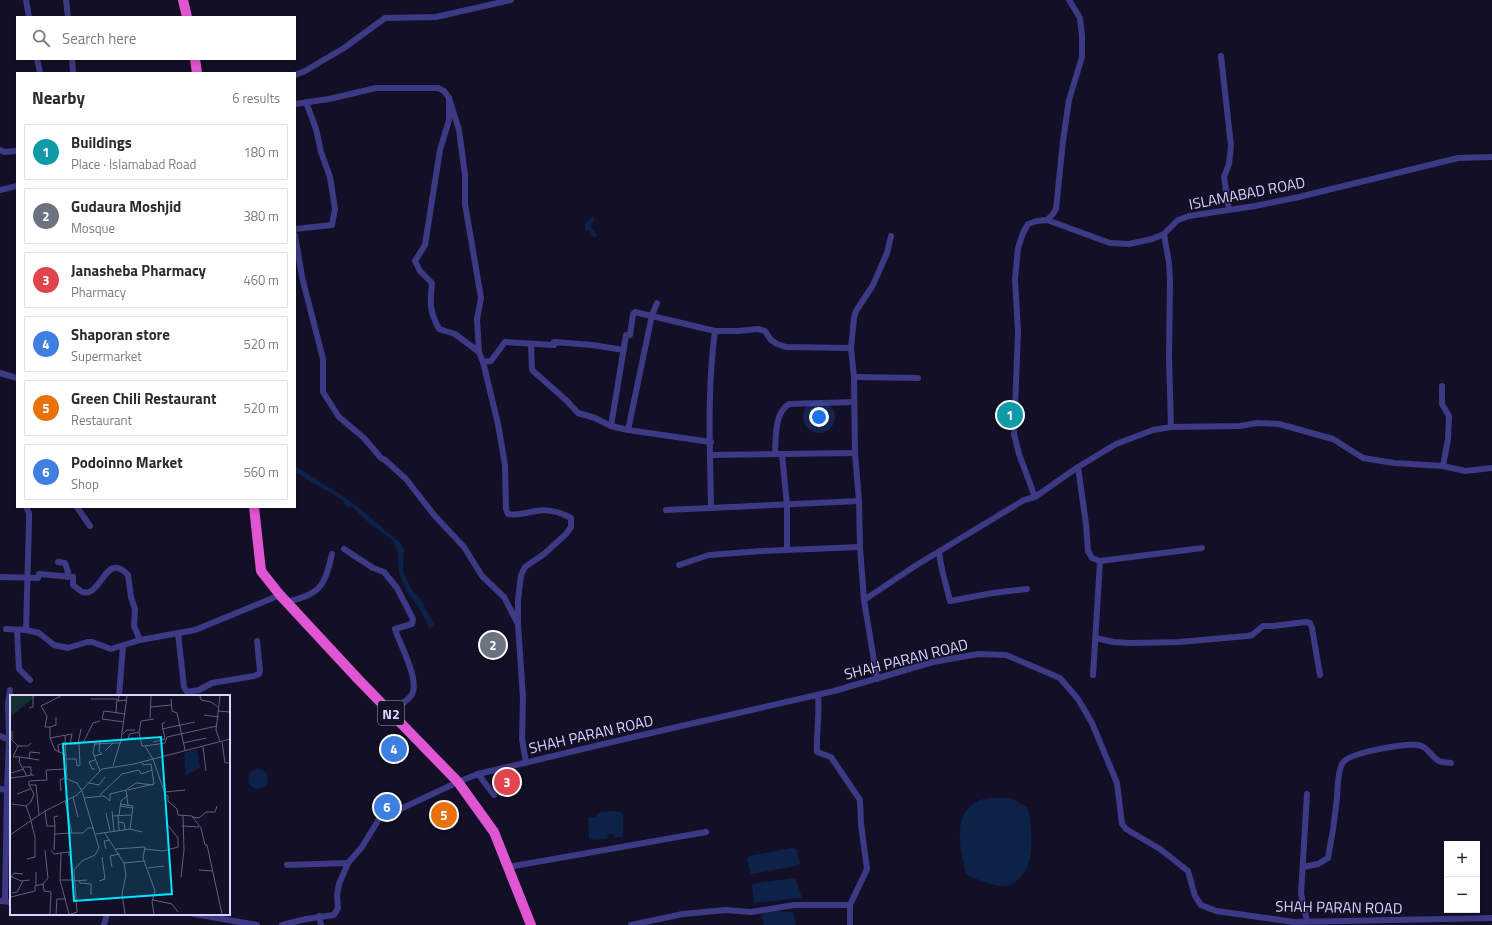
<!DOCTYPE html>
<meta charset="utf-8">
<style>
:root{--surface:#fff;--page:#f2f2f3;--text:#2b2b33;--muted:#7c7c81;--line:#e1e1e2;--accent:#187f8f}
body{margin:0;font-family:"Titillium Web",sans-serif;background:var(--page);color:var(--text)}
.controls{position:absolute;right:12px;bottom:12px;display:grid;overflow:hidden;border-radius:0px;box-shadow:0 2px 6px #0003}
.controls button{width:36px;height:36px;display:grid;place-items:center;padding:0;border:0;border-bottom:1px solid var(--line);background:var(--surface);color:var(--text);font:20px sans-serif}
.you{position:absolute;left:819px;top:417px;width:14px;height:14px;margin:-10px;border:3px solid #fff;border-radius:50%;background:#1a73e8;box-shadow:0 0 0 6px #1a73e833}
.badge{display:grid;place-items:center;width:26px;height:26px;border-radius:50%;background:var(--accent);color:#fff;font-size:13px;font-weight:700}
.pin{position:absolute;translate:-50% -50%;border:2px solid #fff;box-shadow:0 1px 4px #0006}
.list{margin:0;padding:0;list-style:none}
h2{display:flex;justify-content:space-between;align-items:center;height:52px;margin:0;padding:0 16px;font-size:17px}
h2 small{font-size:13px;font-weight:400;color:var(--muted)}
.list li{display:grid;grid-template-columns:26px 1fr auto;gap:12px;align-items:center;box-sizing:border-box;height:56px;margin:0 8px 8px;padding:0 8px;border:1px solid var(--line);border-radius:0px}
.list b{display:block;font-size:15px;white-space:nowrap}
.list p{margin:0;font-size:13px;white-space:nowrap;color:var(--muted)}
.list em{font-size:13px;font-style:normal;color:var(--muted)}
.icon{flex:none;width:22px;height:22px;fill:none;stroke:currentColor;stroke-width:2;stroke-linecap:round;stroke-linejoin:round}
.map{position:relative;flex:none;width:1492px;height:925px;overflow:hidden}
.search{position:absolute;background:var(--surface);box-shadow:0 2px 6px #0003;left:16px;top:16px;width:280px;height:44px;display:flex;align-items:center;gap:10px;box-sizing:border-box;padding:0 14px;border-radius:0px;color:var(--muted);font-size:15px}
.panel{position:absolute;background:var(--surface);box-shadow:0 2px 6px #0003;left:16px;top:72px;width:280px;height:436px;border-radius:0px}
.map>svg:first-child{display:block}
.water{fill:#0c2248}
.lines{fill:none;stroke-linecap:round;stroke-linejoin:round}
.minor{stroke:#3d3a85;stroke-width:6}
.trunk{stroke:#e055d1;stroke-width:10}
.labels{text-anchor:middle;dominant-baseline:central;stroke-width:3;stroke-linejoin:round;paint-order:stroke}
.shield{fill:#130f26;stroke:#9e99be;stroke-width:1}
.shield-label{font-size:14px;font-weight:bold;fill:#d9d4ff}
.street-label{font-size:15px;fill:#d9d4ff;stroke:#130f26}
.inset-road{fill:none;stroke:#625e7d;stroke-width:1}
.view{fill:#00e5ff;fill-opacity:0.15;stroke:#00e5ff;stroke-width:2}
.inset-edge{fill:none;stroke:#d9d4ff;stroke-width:2}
</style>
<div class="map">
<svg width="1492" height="925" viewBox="0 0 1492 925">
<rect width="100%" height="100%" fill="#130f26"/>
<!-- water -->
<g class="water">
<path d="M593,216L595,220L590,226L597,235L595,238L592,236L590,231L585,230V223Z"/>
<path d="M295,466L343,496L363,511L400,543L404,550L403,569L405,576L412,590L421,600L434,624L430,629L420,609L406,591L399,573L398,552L392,540L363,518L352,506L350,507L345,506L343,500L295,472Z"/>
<circle cx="258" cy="779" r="10"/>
<path d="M1011,798L1028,808C1032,830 1037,868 1015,882C1013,883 1009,886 1007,886C997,888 975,879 966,874C960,849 950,810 983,799C991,797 1003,798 1011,798Z"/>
<path d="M614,811L620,812L623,815V837L614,838L612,834H607L608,839L593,840L589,838L588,818L595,817L600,812Z"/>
<path d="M792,848L797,849L800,864L792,867L751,874L747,859L749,856Z"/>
<path d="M795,878L802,898L754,903L752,884Z"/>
<path d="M765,911L793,912L796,925H764L761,916Z"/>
</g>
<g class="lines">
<!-- minor -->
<g class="minor">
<path d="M26,0L29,17"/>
<path d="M66,0L68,17"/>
<path d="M1221,56L1231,146L1229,164L1224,177L1229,210"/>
<path d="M37,59L40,72"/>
<path d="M72,59L73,73"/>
<path d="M295,75L305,71L344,48L385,18L436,17L511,0"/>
<path d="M449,98V120L440,150L425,245L415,261L420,271L432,283C430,304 429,310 439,329L455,334L479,352L483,362L498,424L505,465L506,509L508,514C516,516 523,513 531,512C545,508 558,511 571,518V527L566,534L544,554L525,567L521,575L518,600V624L523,698L522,739L526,763"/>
<path d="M295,104L329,99L376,88H438L444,91L449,98L459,130L465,175V204L481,298L477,319L479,352"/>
<path d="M0,150L4,152L17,151"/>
<path d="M0,190L17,186"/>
<path d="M1047,220L1053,214L1056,209L1063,141L1069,100L1082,57V36L1080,18L1069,0"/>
<path d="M295,229L332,225L335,209L330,177L321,152L316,129L306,102"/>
<path d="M1164,234L1169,263L1170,281L1169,357L1171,427"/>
<path d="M295,235L302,277L323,359V392L339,417L364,438L381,458L385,460L406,479L434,515L464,547L482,576L504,597L517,622"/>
<path d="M531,344L532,370L567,401L578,413L595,418L611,426L628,430L711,442"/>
<path d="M483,362L491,361L505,342L554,345V342L592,345L624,350"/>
<path d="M0,373L17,378"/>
<path d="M854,377L918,378"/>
<path d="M1442,386V404L1449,416L1448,439L1443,466"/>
<path d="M611,426L626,335H630L633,314L635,312L715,331H738L758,329L765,331L771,340L777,344L786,347L851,348"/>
<path d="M628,430L652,315L657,303"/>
<path d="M775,454C776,438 774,413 789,404L854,402"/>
<path d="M782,454L787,505V550"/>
<path d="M710,455L855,453"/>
<path d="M1078,467L1086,524L1088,551L1092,558L1100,561L1202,548"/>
<path d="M1035,497L1019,454L1014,434L1018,332L1015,279L1018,248L1023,233L1028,224L1037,221L1047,220L1110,243L1129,244L1152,239L1164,234L1178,220L1189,216L1255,206L1299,197L1458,158L1492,157"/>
<path d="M77,507L90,526"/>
<path d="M711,508C710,450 707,389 715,331"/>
<path d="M666,510L859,501"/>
<path d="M344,549L373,568L384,572L397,588L413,619L412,624L395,629C399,643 423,685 410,697C405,703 396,707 389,711"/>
<path d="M939,552C941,570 946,584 950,601L993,593L1027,589"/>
<path d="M58,562L65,563L68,572L67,577"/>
<path d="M679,565L709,555L762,551L860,547"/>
<path d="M0,577L38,578L39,574L73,577V585L82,592C84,592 87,593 89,592C103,587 108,553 128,575L131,597L135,609L134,626L140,640"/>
<path d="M864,600L915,566L1024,500L1035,497L1078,467L1116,444L1153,430L1171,427L1240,426L1257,423L1279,424L1333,439L1363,458L1394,463L1443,466L1465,471L1492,468"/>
<path d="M286,602C320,594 324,588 332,554"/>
<path d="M6,629L26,630L39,633L54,645L68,648L87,642H92L111,649L140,640L195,630L280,595"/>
<path d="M17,630L19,669L30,680"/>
<path d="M26,630L29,522V513L26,507"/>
<path d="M178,633L184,687L187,692L199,690L212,683L254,676L259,674L260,671L257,641"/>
<path d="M1096,638L1113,642L1132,643L1179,642L1247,636L1252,635L1263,626H1273L1306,622L1310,623L1312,628L1320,675"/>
<path d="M1093,675L1100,561"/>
<path d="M877,679L864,600L860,547L859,501L855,453L854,377L851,348L854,318L856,311L873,285L887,253L891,236"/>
<path d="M818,695C820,714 816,733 817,752L831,757L860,800L861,824L867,869L850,905"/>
<path d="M119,696L123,646"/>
<path d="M0,736L9,740"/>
<path d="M478,774L494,795"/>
<path d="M0,789L7,790L5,901"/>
<path d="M7,790L9,740L8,704L10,690"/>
<path d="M1307,794L1301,894L1307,921"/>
<path d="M287,865L348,863"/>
<path d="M508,867L706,832"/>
<path d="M1303,867L1318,864L1328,858C1332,838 1335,818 1337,798C1338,787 1337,774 1342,764C1347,752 1404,744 1417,745C1428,746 1430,756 1439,761C1442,763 1447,762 1451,763"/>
<path d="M0,901L11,902"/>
<path d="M194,914L257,925"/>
<path d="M319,916L321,925"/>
<path d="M104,925L107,914"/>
<path d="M282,925L306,919L334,915L338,908L337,896L339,884L348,863L362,847L379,819L458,782L478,774L629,738L834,691L933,662L978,654L1006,655L1060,678L1078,699L1092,723L1117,783L1122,824L1126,829L1160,849L1188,871L1195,896L1201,905L1216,911L1294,922L1492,918"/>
<path d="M631,925L683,914L726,910L751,912L794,905H850V925"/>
</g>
<!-- trunk -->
<g class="trunk">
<path d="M183,0L187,17"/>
<path d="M195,59L197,73"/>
<path d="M254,507L261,571L280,595L358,679L458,782L494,832L531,925"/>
</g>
</g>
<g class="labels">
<!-- shield labels -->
<rect class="shield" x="378" y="701" width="26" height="24" rx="3"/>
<g class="shield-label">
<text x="391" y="713">N2</text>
</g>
<!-- street labels -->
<g class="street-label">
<text transform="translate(1247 193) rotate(-11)">ISLAMABAD ROAD</text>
<text transform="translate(906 659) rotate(-14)">SHAH PARAN ROAD</text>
<text transform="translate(591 734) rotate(-13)">SHAH PARAN ROAD</text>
<text transform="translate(1339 907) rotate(1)">SHAH PARAN ROAD</text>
</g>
</g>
<!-- overview -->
<g transform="translate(10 695)">
<rect width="220" height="220" fill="#130f26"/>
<path d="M0,1H26L0,22Z" fill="#12302f"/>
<path d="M187,54L190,73L176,80L174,58Z" fill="#0c2248"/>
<path class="inset-road" d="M51,1L31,11L37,21L35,32H40V43L62,39L60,49M109,1L108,6L117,5M190,1L191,5L201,7L208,12M210,1L206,35L210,46M81,4H107L106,18M161,4L162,16L167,18L175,55M141,12L161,10M19,13L23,12V1M208,16L220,17M194,20L209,22M140,23L141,1M144,24L131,26L129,37L132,51H135L143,64L155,99L158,101V106L167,114L168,120L182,121L191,133L195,150H197L212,219M114,27L92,24L94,16L116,19M40,32L46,30V22M152,34L185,27M2,36V45L8,51L3,62H10L9,67L17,81L21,80M129,37L120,39L118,43H131M113,39L117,35H125M55,40L57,84L67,88L72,96L89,153L85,160L72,166L64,175L67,217L61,219M40,43L45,55L56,60M155,44L152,29L155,27M85,47L83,58L90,76M143,47L155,44M212,47L215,68H220M73,48L83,28L90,26M173,48L196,43M60,49H68L71,34M69,49L70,70M85,49L103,48M8,51H18L21,48M135,51L155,48L157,42L207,31M193,52L196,76M96,55L103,48H111M49,58L48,50L56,47M84,61L92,59L89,56L90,45M10,62L29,65M19,63L20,57L30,58M57,64H66L67,71L70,70M103,71L111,45L117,1M13,72H21V80H24M85,74H82L79,67L85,65M1,78L14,74M0,83L17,81M79,88L89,90L95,82M116,95L118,110M118,95L144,89L141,69L133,70L132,68M51,96L50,85L57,82M155,97L175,95M7,99L20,94M90,100L112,79L129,75L131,79L142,75M63,102L68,122M74,103L94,101L100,106V99L116,95L126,88L144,90M2,109L16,111L21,125M110,109L123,111L120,134M16,111L21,107L24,99L19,90M110,111L123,113M35,116L37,131H45L44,155M102,116L104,136M96,118L100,136M29,120L26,90H19V86L37,85L36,75L56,74M108,120L109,135M109,120L111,106L118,100M102,121L121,120M182,122L189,123L196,117H205L207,111M109,127L114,128L115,135M45,131L44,122L48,121M172,131L189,132M94,137L114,168L116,180L112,199L115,219M62,138H73L78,133H84M45,139L62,138L55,106M86,139L120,134L132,137M0,140L35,116L67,100L92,74L124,69L220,44M96,154L94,146L100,145M106,154L135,152L133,163L145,196L142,207L144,219M135,154L153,156L168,152V143L157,129M41,155L44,159L51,158M59,161V157L51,158L50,185H63M17,164L25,162V142L21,126M114,168L135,166M102,172L100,161L110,159M138,173L154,171M189,175L202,176M26,177V190M0,181L11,186L20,185M1,182L4,178L13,179M171,182L174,155L173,121M50,185L59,219M69,185L70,188L81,189V200M63,186L77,185M89,186L95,184L92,162M33,188L34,196L41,197L40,219M2,198L7,197L13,186M1,202L25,196V191L33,189L38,183L35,155M143,205L162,209L168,217M46,219L47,204H56"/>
<path class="view" d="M151,42L162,199L64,206L53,49Z"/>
<rect width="220" height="220" class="inset-edge"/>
</g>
</svg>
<div class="controls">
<button>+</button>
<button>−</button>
</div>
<div class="you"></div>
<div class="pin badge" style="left:1010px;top:415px;background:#0f9aa8">1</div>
<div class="pin badge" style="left:493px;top:645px;background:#6b7280">2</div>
<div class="pin badge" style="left:507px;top:782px;background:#e0444e">3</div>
<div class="pin badge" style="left:394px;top:749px;background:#3f7fe0">4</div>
<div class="pin badge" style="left:444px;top:815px;background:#e8710a">5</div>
<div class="pin badge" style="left:387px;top:807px;background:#3f7fe0">6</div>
<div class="search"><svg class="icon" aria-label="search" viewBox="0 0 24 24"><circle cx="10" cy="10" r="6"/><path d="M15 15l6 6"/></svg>Search here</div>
<section class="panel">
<h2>Nearby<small>6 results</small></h2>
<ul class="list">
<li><span class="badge" style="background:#0f9aa8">1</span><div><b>Buildings</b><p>Place · Islamabad Road</p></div><em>180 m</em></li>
<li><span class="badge" style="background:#6b7280">2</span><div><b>Gudaura Moshjid</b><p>Mosque</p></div><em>380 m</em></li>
<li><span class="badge" style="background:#e0444e">3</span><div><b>Janasheba Pharmacy</b><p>Pharmacy</p></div><em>460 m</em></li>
<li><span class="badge" style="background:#3f7fe0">4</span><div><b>Shaporan store</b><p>Supermarket</p></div><em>520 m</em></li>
<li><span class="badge" style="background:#e8710a">5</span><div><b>Green Chili Restaurant</b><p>Restaurant</p></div><em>520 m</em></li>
<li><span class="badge" style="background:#3f7fe0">6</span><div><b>Podoinno Market</b><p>Shop</p></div><em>560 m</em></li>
</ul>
</section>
</div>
